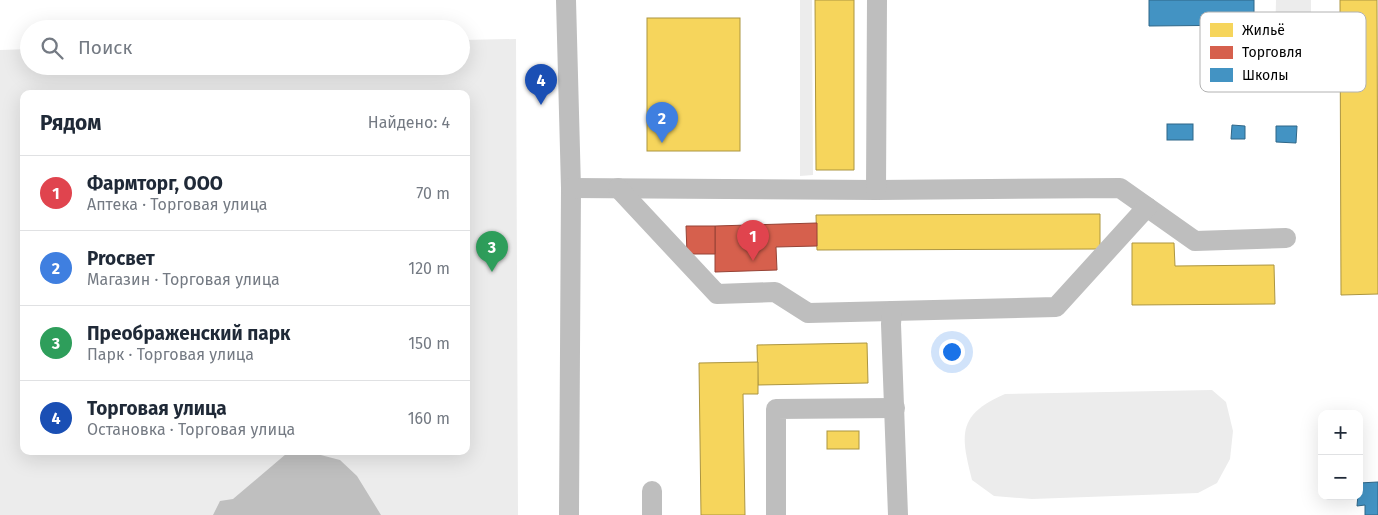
<!DOCTYPE html>
<html lang="ru">
<meta charset="utf-8">
<style>
:root{--surface:#fff;--page:#f2f2f3;--text:#1f2937;--muted:#747a83;--line:#e0e1e3;--accent:#0b8043}
body{margin:0;font-family:"Fira Sans",sans-serif;background:var(--page);color:var(--text)}
.controls{position:absolute;right:15px;bottom:15px;display:grid;overflow:hidden;border-radius:10px;box-shadow:0 5px 20px #0002}
.controls button{width:45px;height:45px;display:grid;place-items:center;padding:0;border:0;border-bottom:1px solid var(--line);background:var(--surface);color:var(--text);font:25px sans-serif}
.you{position:absolute;left:951px;top:351px;width:18px;height:18px;margin:-12px;border:4px solid #fff;border-radius:50%;background:#1a73e8;box-shadow:0 0 0 8px #1a73e833}
.badge{display:grid;place-items:center;width:32px;height:32px;border-radius:50%;background:var(--accent);color:#fff;font-size:16px;font-weight:700}
.pin{position:absolute;translate:-50% -41px;filter:drop-shadow(0 1px 2px #0008)}
.pin::after{content:'';position:absolute;top:26px;width:18px;height:15px;background:inherit;clip-path:polygon(0 0,100% 0,50% 100%)}
.list{margin:0;padding:0;list-style:none}
h2{display:flex;justify-content:space-between;align-items:center;height:65px;margin:0;padding:0 20px;font-size:21px}
h2 small{font-size:16px;font-weight:400;color:var(--muted)}
.list li{display:grid;grid-template-columns:32px 1fr auto;gap:15px;align-items:center;box-sizing:border-box;height:75px;padding:0 20px;border-top:1px solid var(--line)}
.list b{display:block;font-size:19px;white-space:nowrap}
.list p{margin:0;font-size:16px;white-space:nowrap;color:var(--muted)}
.list em{font-size:16px;font-style:normal;color:var(--muted)}
.icon{flex:none;width:28px;height:28px;fill:none;stroke:currentColor;stroke-width:2;stroke-linecap:round;stroke-linejoin:round}
.map{position:relative;flex:none;width:1378px;height:515px;overflow:hidden}
.search{position:absolute;background:var(--surface);box-shadow:0 5px 20px #0002;left:20px;top:20px;width:450px;height:55px;display:flex;align-items:center;gap:12px;box-sizing:border-box;padding:0 18px;border-radius:28px;color:var(--muted);font-size:19px}
.panel{position:absolute;background:var(--surface);box-shadow:0 5px 20px #0002;left:20px;top:90px;width:450px;height:365px;border-radius:10px}
.map>svg:first-child{display:block}
.green{fill:#ececec;fill-rule:evenodd}
.water{fill:#bfbfbf}
.homes{fill:#f6d55c;stroke:#ac9540}
.shops{fill:#d6604d;stroke:#964336}
.schools{fill:#4393c3;stroke:#2f6788}
.lines{fill:none;stroke-linecap:round;stroke-linejoin:round}
.minor{stroke:#bebebe;stroke-width:20}
.key{fill:#fff;stroke:#b2b2b2;stroke-width:1}
.key-label{font-size:14px;fill:#000}
</style>
<div class="map">
<svg width="1378" height="515" viewBox="0 0 1378 515">
<rect width="100%" height="100%" fill="#fff"/>
<!-- green -->
<g class="green">
<path d="M800,0H812L813,175L800,176Z"/>
<path d="M1276,0H1311V45L1275,44Z"/>
<path d="M516,39L518,515H0V50L29,49V66H461V40ZM24,94H466V451H24Z"/>
<path d="M1212,390L1226,402L1233,431L1230,459L1217,483L1198,493L1032,499L994,496L972,480C961,436 956,415 1005,394Z"/>
</g>
<!-- water -->
<path class="water" d="M313,453L340,460L357,476L381,515H213L220,501L233,499L286,454Z"/>
<!-- homes -->
<g class="homes">
<path d="M815,0H854V170H816Z"/>
<path d="M1340,0H1377L1378,294L1341,295Z"/>
<rect x="647" y="18" width="93" height="133"/>
<path d="M1100,214V249L817,250L816,215Z"/>
<path d="M1132,243H1174L1175,266L1274,265L1275,304L1132,305Z"/>
<path d="M867,343L868,383L758,385L757,345Z"/>
<path d="M758,362V394H743L745,515H701L699,363Z"/>
<rect x="827" y="431" width="32" height="18"/>
</g>
<!-- shops -->
<g class="shops">
<path d="M817,223V246L776,247L777,270L715,272V226Z"/>
<path d="M686,226H715V254H687Z"/>
</g>
<!-- schools -->
<g class="schools">
<path d="M1149,0H1254V25L1149,26Z"/>
<rect x="1167" y="124" width="26" height="16"/>
<path d="M1232,125L1245,126V139H1231Z"/>
<path d="M1276,126H1297L1296,143L1276,142Z"/>
<path d="M1378,482V515H1365V505L1357,506L1359,483Z"/>
</g>
<g class="lines">
<!-- minor -->
<g class="minor">
<path d="M566,0L571,188L569,515"/>
<path d="M571,188L876,190L1120,188L1195,241L1286,238"/>
<path d="M618,188L717,294L775,292L808,313L1056,307L1147,207"/>
<path d="M876,190L877,0"/>
<path d="M892,311L891,324L898,515"/>
<path d="M652,491V515"/>
<path d="M776,515V409L895,408"/>
</g>
</g>
<!-- legend -->
<rect x="1200" y="12" width="166" height="80" rx="8" class="key"/>
<rect x="1210" y="23" width="23" height="14" fill="#f6d55c"/>
<rect x="1210" y="46" width="23" height="13" fill="#d6604d"/>
<rect x="1210" y="68" width="23" height="14" fill="#4393c3"/>
<g class="key-label">
<text x="1242" y="35">Жильё</text>
<text x="1242" y="57">Торговля</text>
<text x="1242" y="80">Школы</text>
</g>
</svg>
<div class="controls">
<button>+</button>
<button>−</button>
</div>
<div class="you"></div>
<div class="pin badge" style="left:753px;top:261px;background:#e0444e">1</div>
<div class="pin badge" style="left:662px;top:143px;background:#3f7fe0">2</div>
<div class="pin badge" style="left:492px;top:272px;background:#2e9e5b">3</div>
<div class="pin badge" style="left:541px;top:105px;background:#1a4fb4">4</div>
<div class="search"><svg class="icon" aria-label="search" viewBox="0 0 24 24"><circle cx="10" cy="10" r="6"/><path d="M15 15l6 6"/></svg>Поиск</div>
<section class="panel">
<h2>Рядом<small>Найдено: 4</small></h2>
<ul class="list">
<li><span class="badge" style="background:#e0444e">1</span><div><b>Фармторг, ООО</b><p>Аптека · Торговая улица</p></div><em>70 m</em></li>
<li><span class="badge" style="background:#3f7fe0">2</span><div><b>Proсвет</b><p>Магазин · Торговая улица</p></div><em>120 m</em></li>
<li><span class="badge" style="background:#2e9e5b">3</span><div><b>Преображенский парк</b><p>Парк · Торговая улица</p></div><em>150 m</em></li>
<li><span class="badge" style="background:#1a4fb4">4</span><div><b>Торговая улица</b><p>Остановка · Торговая улица</p></div><em>160 m</em></li>
</ul>
</section>
</div>
